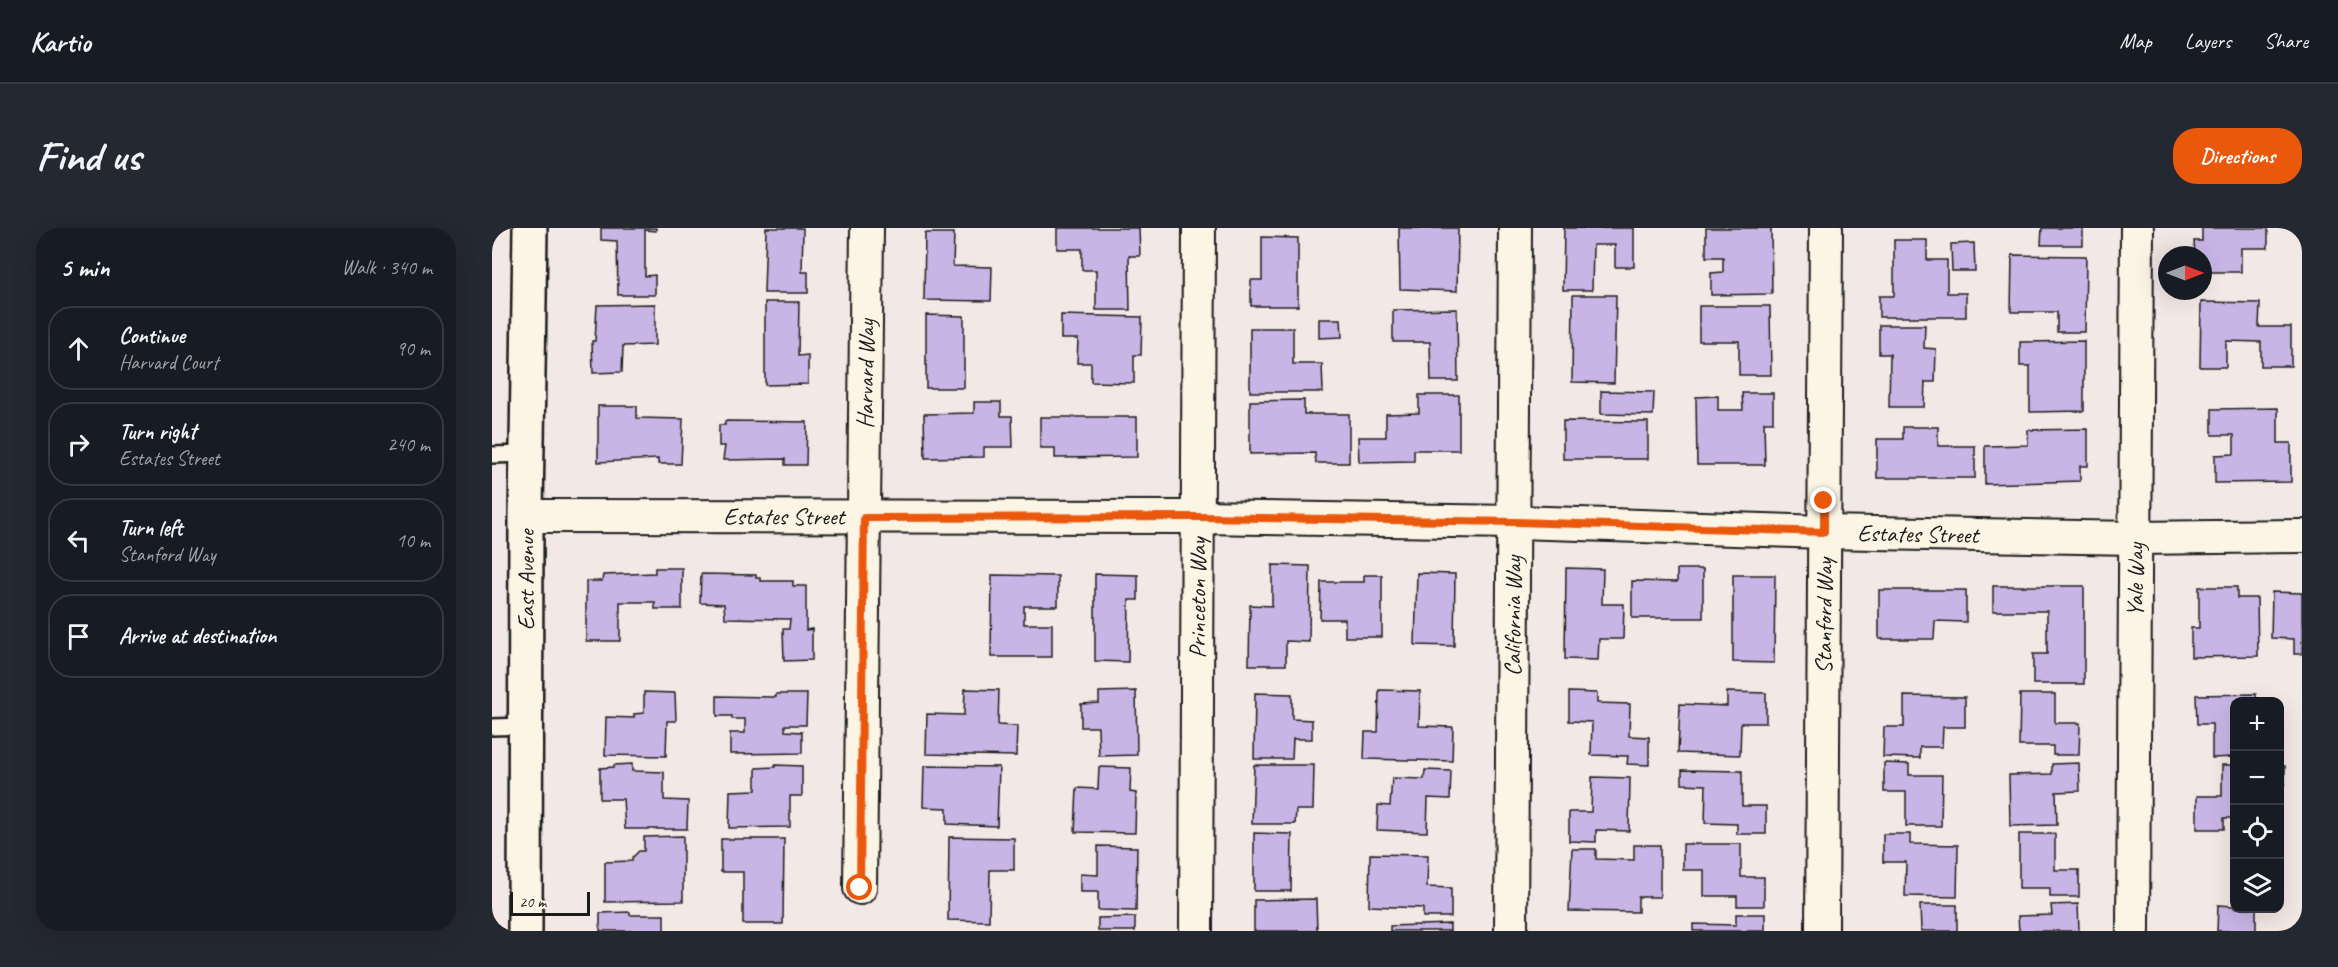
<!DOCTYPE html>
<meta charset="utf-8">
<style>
:root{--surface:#171b24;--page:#242831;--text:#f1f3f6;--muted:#9ea1a6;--line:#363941;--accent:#ea580c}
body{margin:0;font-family:Caveat,sans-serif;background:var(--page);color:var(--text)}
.controls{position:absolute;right:18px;bottom:18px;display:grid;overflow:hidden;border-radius:12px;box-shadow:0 6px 24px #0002}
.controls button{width:54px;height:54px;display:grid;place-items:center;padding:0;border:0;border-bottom:2px solid var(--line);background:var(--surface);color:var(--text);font:30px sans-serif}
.compass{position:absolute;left:1666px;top:18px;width:54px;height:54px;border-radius:50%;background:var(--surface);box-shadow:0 6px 24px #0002;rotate:90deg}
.scale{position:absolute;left:18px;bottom:15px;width:80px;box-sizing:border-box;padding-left:6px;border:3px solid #1c1c1c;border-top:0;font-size:16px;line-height:21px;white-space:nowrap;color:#1c1c1c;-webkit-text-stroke:4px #fcf5e5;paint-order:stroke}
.stop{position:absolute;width:18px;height:18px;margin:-14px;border:4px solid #ea580c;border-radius:50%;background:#fff}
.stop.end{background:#ea580c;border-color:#fff;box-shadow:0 2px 6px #0008}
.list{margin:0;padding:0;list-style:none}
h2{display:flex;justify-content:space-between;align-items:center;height:78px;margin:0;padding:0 24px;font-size:26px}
h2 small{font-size:20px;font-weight:400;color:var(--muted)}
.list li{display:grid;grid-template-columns:39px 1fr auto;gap:18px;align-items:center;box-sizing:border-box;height:84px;margin:0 12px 12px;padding:0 12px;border:2px solid var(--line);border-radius:24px}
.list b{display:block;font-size:22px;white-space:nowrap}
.list p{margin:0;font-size:20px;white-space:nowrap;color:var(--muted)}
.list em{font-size:20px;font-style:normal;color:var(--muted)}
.icon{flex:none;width:33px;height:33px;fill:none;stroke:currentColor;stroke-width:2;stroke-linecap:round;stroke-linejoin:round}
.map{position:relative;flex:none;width:1810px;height:703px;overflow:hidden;border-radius:24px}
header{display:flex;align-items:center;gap:36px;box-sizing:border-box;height:84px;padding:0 30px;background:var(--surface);border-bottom:2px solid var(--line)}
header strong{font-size:28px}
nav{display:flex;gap:33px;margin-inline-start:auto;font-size:21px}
.intro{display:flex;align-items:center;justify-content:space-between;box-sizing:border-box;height:144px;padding:0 36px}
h1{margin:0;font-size:42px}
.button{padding:15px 27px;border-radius:24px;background:var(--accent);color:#fff;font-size:21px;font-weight:700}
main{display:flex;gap:36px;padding:0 36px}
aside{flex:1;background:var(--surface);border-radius:24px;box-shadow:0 6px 24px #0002}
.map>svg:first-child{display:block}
.building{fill:#c8b5e6;stroke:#1c1c1c;stroke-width:1.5}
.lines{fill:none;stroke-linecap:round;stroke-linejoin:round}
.service-casing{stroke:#1c1c1c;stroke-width:20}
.minor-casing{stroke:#1c1c1c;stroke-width:36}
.secondary-casing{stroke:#1c1c1c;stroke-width:38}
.service{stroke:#fcf5e5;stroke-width:15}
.minor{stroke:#fcf5e5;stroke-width:32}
.secondary{stroke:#fcf5e5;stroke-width:33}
.route{stroke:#ea580c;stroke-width:8}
.labels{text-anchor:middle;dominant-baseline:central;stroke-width:5;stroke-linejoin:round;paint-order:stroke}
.street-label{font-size:24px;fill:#1c1c1c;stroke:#fcf5e5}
</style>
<header>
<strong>Kartio</strong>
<nav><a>Map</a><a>Layers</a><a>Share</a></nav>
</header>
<div class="intro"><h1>Find us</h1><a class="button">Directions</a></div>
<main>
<aside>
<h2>5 min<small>Walk · 340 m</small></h2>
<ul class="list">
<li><svg class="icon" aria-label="ahead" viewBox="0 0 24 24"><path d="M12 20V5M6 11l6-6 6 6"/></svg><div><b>Continue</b><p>Harvard Court</p></div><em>90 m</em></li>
<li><svg class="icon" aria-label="right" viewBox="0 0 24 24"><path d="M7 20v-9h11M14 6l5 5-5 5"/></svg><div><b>Turn right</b><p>Estates Street</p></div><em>240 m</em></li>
<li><svg class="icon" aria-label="left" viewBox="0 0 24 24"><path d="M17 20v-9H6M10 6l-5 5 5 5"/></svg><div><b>Turn left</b><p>Stanford Way</p></div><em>10 m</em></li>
<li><svg class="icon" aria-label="arrive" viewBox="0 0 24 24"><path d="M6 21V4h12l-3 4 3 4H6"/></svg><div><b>Arrive at destination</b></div></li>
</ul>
</aside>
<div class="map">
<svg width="1810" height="703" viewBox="0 0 1810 703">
<rect width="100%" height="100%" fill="#f2e8e5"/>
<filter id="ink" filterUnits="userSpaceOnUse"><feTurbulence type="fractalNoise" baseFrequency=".0167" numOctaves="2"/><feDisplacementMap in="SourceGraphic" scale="12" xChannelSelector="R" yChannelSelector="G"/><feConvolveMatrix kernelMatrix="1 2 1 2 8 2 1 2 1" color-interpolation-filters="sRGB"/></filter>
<g filter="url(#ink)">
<!-- building -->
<g class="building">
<path d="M109,0H164V3L153,2V48L163,47V67H126L125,13L109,12Z"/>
<path d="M274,0H311L310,44H316V65H272Z"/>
<path d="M565,0H647L648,28H637L638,82H604V42H590V21H565Z"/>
<path d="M907,0H966L965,63L908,61Z"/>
<path d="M1072,0H1142V39H1123V17H1101L1100,62H1071Z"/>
<path d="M1214,0H1279L1280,66L1219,67V45L1231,44V29H1214Z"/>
<path d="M1550,0H1591V17H1549Z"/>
<path d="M1710,0H1776V20H1749V44H1711V27H1703L1702,13H1710Z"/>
<path d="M433,5H462L461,38L500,39L499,73L432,72Z"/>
<path d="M770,9L806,10V78H759V52H770Z"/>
<path d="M1402,12H1435V32H1455V65H1474V89H1387V68H1402Z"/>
<path d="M1482,15L1483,43H1460L1459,16Z"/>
<path d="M1520,27L1594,28L1593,104H1565V84H1519Z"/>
<path d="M1081,67H1124L1122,155L1080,154Z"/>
<path d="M273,74H307L306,128L316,127V156L273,157Z"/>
<path d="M1709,74L1768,75L1767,99H1799V138H1769V114L1734,113V139H1708Z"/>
<path d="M163,76V117L131,118L130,144L101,145L100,113H103L105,77Z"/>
<path d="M1207,78H1278L1279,147H1247V113H1207Z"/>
<path d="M965,81L966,153H939L938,114H901V82Z"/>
<path d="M434,87L472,88V160H434Z"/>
<path d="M569,87L650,89L649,127H642V155L599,154V135H585L586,111H569Z"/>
<path d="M827,91H849L850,109L827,110Z"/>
<path d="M1387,97H1433L1432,120L1444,121L1443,154H1433L1432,179H1397L1398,126H1387Z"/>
<path d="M758,100H801V136H830L831,164H758Z"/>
<path d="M1592,113V183L1538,184V138H1528V114Z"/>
<path d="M1109,163L1162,164L1161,187L1109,186Z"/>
<path d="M1250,165H1281V194H1272L1273,237H1205L1204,169L1226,168V182H1251Z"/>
<path d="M927,167H967V222H922V233L867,234L866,209H894V186L927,185Z"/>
<path d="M812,172V186H857V235H824L823,225L758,226V173Z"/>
<path d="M482,174H509V188H520L521,219H492V229L433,230L432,186L482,185Z"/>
<path d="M106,178H145V190L191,191L189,236H166V231L106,234Z"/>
<path d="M1786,180V215H1799V254L1723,255V227L1742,226V207H1720V181Z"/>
<path d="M548,189H645V229L563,230V220H548Z"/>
<path d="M233,193L315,194L314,237H293V231L231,232L233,218H227V197H233Z"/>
<path d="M1071,193L1156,194V231H1071Z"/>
<path d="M1411,199H1446V218H1483V250H1385V211H1411Z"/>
<path d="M1596,201V238H1588V253L1493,256V218L1536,217V202Z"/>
<path d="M780,337L818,338L817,414L794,413V437H757L758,377L780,378Z"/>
<path d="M163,340H190V381H163V374H128V413H94V353H110L111,347L163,345Z"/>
<path d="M1074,340L1111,341L1110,376H1132L1131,411H1107L1106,432L1073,431Z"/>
<path d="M1185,341H1211V390H1140V353L1185,354Z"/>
<path d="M925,345L963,346L962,418L923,417Z"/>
<path d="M209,346L264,347V350H268V353H301V358H314V402L320,401V432L292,433L291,401H297L298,391L233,390L232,376L208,375Z"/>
<path d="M603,346L646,347V372H637L636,434L603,433Z"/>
<path d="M500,347L566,348V378H532V396H560V429H499Z"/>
<path d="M872,347H890V409H853V391H828L829,354H872Z"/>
<path d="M1241,347H1283L1282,435L1241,434Z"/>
<path d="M1501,358H1592V456H1541V426H1555V383H1501Z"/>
<path d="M1707,359H1745V370H1765L1766,428L1699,429V400H1707Z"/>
<path d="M1387,362H1474V394L1443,393L1442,411H1387Z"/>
<path d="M1780,364L1810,365V426H1802V411L1779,410Z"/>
<path d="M473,461L507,462L506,497L525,498L524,528L434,526L435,486L472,487Z"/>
<path d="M887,462L928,463L927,498L961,499L960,533L872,531L873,504H886Z"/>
<path d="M644,463L645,527L607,528L606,499H589V476L607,475V464Z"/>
<path d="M152,464L183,465L184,493H175L174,528L113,527L114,489L142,490V486L152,485Z"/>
<path d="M1077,464L1105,465V475L1138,476L1137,508L1157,509V537L1135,536L1136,528L1099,527L1100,494L1077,493Z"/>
<path d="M1235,464L1274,465V495H1249L1248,527L1186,525L1188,476L1235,478Z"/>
<path d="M763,465L800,466V491L820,492V511H801L800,531H762Z"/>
<path d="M284,466H315L314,497H293V503L310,504V525L238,526V505H253V491H240V488H225V468L284,469Z"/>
<path d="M1528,466H1563V495H1588L1587,527H1561V518H1527Z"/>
<path d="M1764,466V473H1742V529L1720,530V496H1705L1704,467Z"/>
<path d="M1412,468L1473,469V499H1451L1450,519H1428V530L1391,529L1392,499H1412Z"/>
<path d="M1392,535L1417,536V547H1450L1449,598H1414V564H1392Z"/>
<path d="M1587,535L1588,563L1564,564L1565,597L1518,598L1517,547L1560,546V536Z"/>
<path d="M140,536V543L172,544V572L196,573L195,601H133L131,571H108V540L122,539V537Z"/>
<path d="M283,537L310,538V568H298V599L237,600L238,563L264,562V540L283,539Z"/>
<path d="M762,537H822L821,582H804L803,596H760Z"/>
<path d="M1730,537H1742V590H1732V601H1705V568H1730Z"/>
<path d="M432,538L507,539L505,598L455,596V580L431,579Z"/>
<rect x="1788" y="538" width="5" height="18"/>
<path d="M607,539L639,540L638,564L644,565L643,605L583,604L585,560L606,561Z"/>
<path d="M933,542L959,543L958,571L936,570L935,604L885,602L886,577L898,578L900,550L932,551Z"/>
<path d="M1190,542L1250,543V578H1274V606H1245V596L1213,595L1214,557L1190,556Z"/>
<path d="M1100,549L1138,550L1137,603L1104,602V614L1077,613V584H1099Z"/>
<path d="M762,605L800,606L799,663H762Z"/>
<path d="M1391,606H1418V616L1466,617L1465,669L1413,668L1414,634H1391Z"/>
<path d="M1527,606H1563V642H1587V669H1558V660H1527Z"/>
<path d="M191,608V673L113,674V634L140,633V630L147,623H152V609Z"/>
<path d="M457,609L522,610V642H498L497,693L456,692Z"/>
<path d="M229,611H292L291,696H251V644H229Z"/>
<path d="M1191,616H1249V649H1272V678H1245V668H1212V642H1191Z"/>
<path d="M1142,617H1168V669H1146V684L1077,683L1080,621H1104V631L1142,632Z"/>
<path d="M606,618L645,619L644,683L606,682V664H588V646L606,647Z"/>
<path d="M878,626L936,627L935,659L959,660V689H931V680L877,678Z"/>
<path d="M824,671L825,703H762V672Z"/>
<path d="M1586,676L1587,703H1527L1526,688L1560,687L1559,677Z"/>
<path d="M1428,677H1465V703H1429Z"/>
<path d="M1726,677L1742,678V680H1764V703H1725Z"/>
<path d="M138,684V687H172V703H108V685Z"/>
<path d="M1244,686H1273V703H1201V696L1244,697Z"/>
<path d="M643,689V703H606V690Z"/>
<path d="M958,696V703H898V698Z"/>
</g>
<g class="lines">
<!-- service casing -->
<g class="service-casing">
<g id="service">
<path d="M0,227L35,226"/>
<path d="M0,499L34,498"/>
</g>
</g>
<!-- minor casing -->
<g class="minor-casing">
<g id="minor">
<path id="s1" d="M34,288L707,289L1022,294L1332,304L1643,310L1810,308"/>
<path id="s2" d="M368,660L375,0"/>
<path id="s3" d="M704,703L707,0"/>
<path id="s4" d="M1019,703L1023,0"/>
<path id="s5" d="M1330,703L1334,0"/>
<path id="s6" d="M1641,703L1645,0"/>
</g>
</g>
<!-- secondary casing -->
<g class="secondary-casing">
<g id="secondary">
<path id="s7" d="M33,703L34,288L38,0"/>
</g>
</g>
<!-- service -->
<use href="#service" class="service"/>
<!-- minor -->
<use href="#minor" class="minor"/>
<!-- secondary -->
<use href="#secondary" class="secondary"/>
</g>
</g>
<g class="lines" filter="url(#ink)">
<!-- route -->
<path class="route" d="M368,660L372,290L707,289L1022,294L1332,304V273"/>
</g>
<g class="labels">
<!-- street labels -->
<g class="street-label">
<text stroke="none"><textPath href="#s2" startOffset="514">Harvard Way</textPath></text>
<text stroke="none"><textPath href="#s1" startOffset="258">Estates Street</textPath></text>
<text stroke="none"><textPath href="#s1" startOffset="1392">Estates Street</textPath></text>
<text stroke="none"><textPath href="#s7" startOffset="351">East Avenue</textPath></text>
<text stroke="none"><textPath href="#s6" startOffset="351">Yale Way</textPath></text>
<text stroke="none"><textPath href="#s3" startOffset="333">Princeton Way</textPath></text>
<text stroke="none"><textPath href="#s5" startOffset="315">Stanford Way</textPath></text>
<text stroke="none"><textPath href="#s4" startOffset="315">California Way</textPath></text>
</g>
</g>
</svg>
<div class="controls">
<button>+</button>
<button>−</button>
<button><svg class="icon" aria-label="locate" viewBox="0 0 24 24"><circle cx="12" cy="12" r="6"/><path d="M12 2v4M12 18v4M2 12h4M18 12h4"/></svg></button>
<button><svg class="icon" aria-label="layers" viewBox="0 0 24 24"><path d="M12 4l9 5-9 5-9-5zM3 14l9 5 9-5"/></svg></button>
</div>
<svg class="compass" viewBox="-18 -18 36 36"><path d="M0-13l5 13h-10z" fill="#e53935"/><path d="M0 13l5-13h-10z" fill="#9ea1a6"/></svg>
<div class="scale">20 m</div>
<div class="stop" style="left:368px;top:660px"></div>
<div class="stop end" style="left:1332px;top:273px"></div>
</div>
</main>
